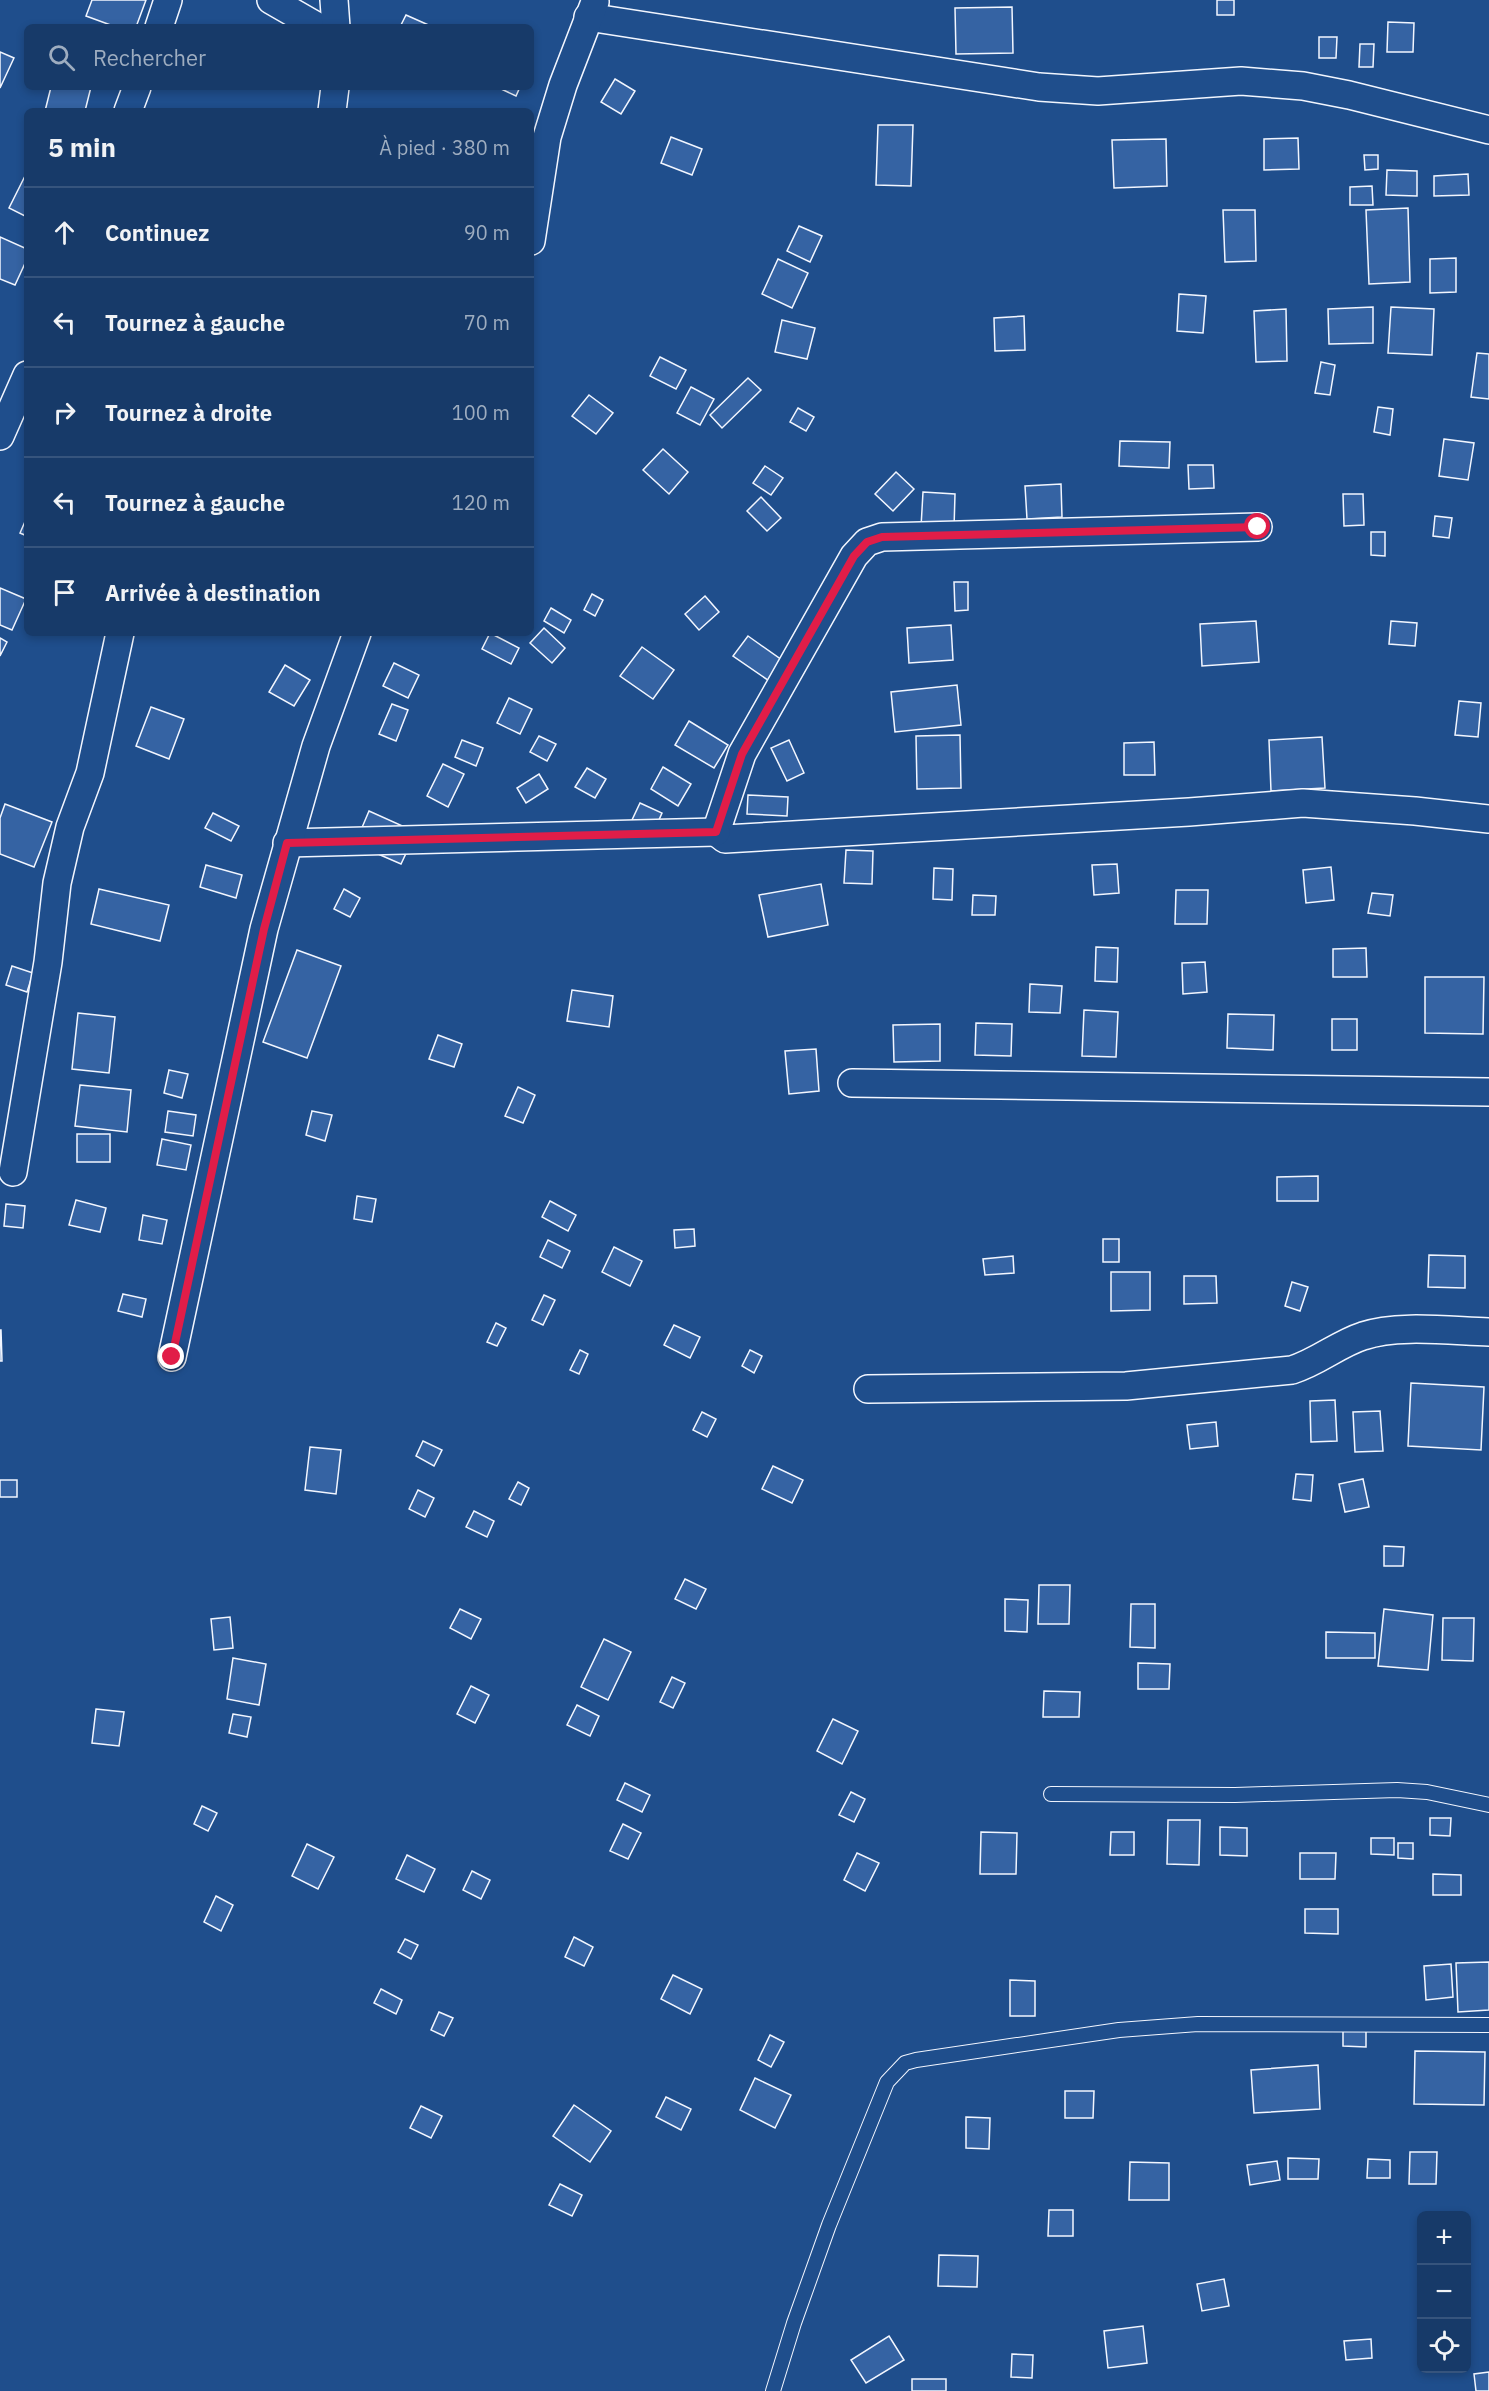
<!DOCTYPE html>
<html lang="fr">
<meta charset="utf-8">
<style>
:root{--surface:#173a69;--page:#244571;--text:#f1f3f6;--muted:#9eadc0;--line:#36547d}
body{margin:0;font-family:"IBM Plex Sans",sans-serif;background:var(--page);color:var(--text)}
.controls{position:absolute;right:18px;bottom:18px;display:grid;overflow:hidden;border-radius:9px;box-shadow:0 3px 9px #0003}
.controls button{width:54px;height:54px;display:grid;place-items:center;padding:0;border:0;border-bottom:2px solid var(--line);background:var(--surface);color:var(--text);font:30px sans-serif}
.stop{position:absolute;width:18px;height:18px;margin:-14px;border:4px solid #e11d48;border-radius:50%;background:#fff}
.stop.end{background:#e11d48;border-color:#fff;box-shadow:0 2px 6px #0008}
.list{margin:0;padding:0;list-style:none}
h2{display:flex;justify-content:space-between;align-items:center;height:78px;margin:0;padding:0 24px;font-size:26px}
h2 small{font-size:20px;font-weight:400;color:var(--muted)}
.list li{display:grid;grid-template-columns:39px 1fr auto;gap:18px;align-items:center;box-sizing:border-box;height:90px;padding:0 24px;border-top:2px solid var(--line)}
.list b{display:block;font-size:22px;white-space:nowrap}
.list em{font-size:20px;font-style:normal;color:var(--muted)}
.icon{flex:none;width:33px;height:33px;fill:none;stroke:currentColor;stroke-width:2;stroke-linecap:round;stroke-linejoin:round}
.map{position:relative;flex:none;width:1489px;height:2391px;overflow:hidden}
.search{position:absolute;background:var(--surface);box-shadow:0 3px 9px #0003;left:24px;top:24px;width:510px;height:66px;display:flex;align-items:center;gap:15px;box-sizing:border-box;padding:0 21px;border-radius:9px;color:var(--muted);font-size:22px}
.panel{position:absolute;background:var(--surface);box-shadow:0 3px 9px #0003;left:24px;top:108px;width:510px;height:528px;border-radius:9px}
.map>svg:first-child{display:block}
.building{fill:#3563a3;stroke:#f2f6ff;stroke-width:1.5}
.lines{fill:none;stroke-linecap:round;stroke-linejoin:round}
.lane-casing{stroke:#f2f6ff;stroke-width:16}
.street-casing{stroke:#f2f6ff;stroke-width:30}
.lane{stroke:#1f4e8c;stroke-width:14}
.street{stroke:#1f4e8c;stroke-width:27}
.route{stroke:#e11d48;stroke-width:8}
</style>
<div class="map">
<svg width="1489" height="2391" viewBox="0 0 1489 2391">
<rect width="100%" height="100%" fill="#1f4e8c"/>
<!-- building -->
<g class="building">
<path d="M92,0H146L136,27H116L86,16Z"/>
<rect x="1217" y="0" width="17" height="15"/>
<path d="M1012,7L1013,53L956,54L955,8Z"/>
<path d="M406,15L433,27H400Z"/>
<path d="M1388,22L1414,23L1413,52H1387Z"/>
<path d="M1319,37H1337L1336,58H1319Z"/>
<path d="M1360,44H1374L1373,67H1359Z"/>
<path d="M0,52L14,58L0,88Z"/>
<path d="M615,79L635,91L621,114L601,102Z"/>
<path d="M51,87H91L85,111H45Z"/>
<path d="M497,87H520L516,96Z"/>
<path d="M878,125H913L911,186L876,185Z"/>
<path d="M671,137L702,149L692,175L661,163Z"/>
<path d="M1298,138L1299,169L1264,170V139Z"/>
<path d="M1166,139L1167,186L1114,188L1112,140Z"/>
<path d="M1364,155H1378V169L1365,170Z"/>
<path d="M1387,170L1417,171V196L1386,195Z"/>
<path d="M27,172V217L9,208Z"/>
<path d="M1468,174L1469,195L1434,196V176Z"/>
<path d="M1372,186L1373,205H1350V187Z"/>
<path d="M1408,208L1410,282L1369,284L1366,210Z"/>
<path d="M1223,210H1255L1256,261L1225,262Z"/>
<path d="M799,226L822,236L810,262L787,251Z"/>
<path d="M0,237L27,249V259L15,285L0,279Z"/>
<path d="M1456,258V292L1430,293V259Z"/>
<path d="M778,259L808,273L792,308L762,294Z"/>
<path d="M1179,294L1206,296L1203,333L1177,331Z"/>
<path d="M1373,307V343L1329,344L1328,309Z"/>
<path d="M1391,307L1434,309L1432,355L1388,353Z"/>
<path d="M1286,309L1287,361L1256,362L1254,311Z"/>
<path d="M1024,316L1025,350L995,351L994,318Z"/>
<path d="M782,320L815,328L807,359L775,352Z"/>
<path d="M1477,353L1489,354V399L1471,397Z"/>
<path d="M660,357L686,370L676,389L650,376Z"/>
<path d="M1321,362L1335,365L1330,395L1315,393Z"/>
<path d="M748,378L761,390L722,428L710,415Z"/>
<path d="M691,387L714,399L700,425L677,413Z"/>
<path d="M589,395L613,413L596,434L572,416Z"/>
<path d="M1378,407L1393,409L1390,435L1374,432Z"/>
<path d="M798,408L814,417L806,431L790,422Z"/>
<path d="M1444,439L1474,443L1468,480L1439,476Z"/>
<path d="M1120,441L1170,442L1169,468L1119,466Z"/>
<path d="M663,449L688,472L669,494L643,470Z"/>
<path d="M1188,465H1213L1214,488L1189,489Z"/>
<path d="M765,466L783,478L771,495L753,483Z"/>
<path d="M896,472L914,489L893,511L875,494Z"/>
<path d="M1061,484L1062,517L1027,519L1025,486Z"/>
<path d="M923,492L955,494L954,529L921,527Z"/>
<path d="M1343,494H1363L1364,525L1344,526Z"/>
<path d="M761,497L781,518L767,531L747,511Z"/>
<path d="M1435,516L1452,518L1449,538L1433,536Z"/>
<path d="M27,517V536L20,533Z"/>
<path d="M1371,532H1385V556L1371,555Z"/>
<path d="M954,582H968V610L955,611Z"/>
<path d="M0,588L26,599L12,630L0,625Z"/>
<path d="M592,594L603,600L595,616L584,610Z"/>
<path d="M705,596L719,612L699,630L685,614Z"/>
<path d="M551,608L571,620L564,633L544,621Z"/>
<path d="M1256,621L1259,662L1202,666L1200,624Z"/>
<path d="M1391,621L1417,623L1415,646L1389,644Z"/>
<path d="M951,625L953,660L909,663L907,628Z"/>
<path d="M544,628L565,648L552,663L530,643Z"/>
<path d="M490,633L519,648L511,664L482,649Z"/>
<path d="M748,636L789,665L775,685L733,656Z"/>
<path d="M0,638L7,642L0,656Z"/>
<path d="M642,647L674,670L653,699L620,676Z"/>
<path d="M394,663L419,675L408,698L383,686Z"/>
<path d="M285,665L310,680L294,706L269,692Z"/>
<path d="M957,685L961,725L895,732L891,692Z"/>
<path d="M509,698L532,709L520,734L497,723Z"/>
<path d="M1459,701L1481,703L1478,737L1455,735Z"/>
<path d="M392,704L408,710L396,741L379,734Z"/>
<path d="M151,707L184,719L169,759L136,746Z"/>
<path d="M689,721L728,745L714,768L675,745Z"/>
<path d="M960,735L961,788L917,789L916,736Z"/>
<path d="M539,736L556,744L547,761L530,752Z"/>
<path d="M1322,737L1325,788L1271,791L1269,740Z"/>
<path d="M462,740L483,748L476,766L455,757Z"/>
<path d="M789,740L804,773L787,781L771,748Z"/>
<path d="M1154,742L1155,775H1124V743Z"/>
<path d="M443,764L464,774L448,807L427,796Z"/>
<path d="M663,767L691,784L678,806L651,789Z"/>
<path d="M587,768L606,779L595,798L575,787Z"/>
<path d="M539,774L548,789L526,803L517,788Z"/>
<path d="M748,795L788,797L787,816L747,814Z"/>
<path d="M640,803L662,813L654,831L632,820Z"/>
<path d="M5,804L52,822L34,867L0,854V818Z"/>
<path d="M369,811L416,832L401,864L355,844Z"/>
<path d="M213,813L239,826L231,841L205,828Z"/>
<path d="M846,850L873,851L872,884L844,883Z"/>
<path d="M1117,864L1119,893L1094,895L1092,865Z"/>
<path d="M206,865L242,875L236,898L200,887Z"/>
<path d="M1331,867L1334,900L1306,903L1303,870Z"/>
<path d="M934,868L953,869L952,900L933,899Z"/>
<path d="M821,884L828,925L768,937L759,895Z"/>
<path d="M99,889L169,905L160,941L91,924Z"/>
<path d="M344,889L360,898L350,917L334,909Z"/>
<path d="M1176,890H1208L1207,924H1175Z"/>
<path d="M1372,893L1393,895L1390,916L1368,913Z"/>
<path d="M973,895L996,896L995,915H972Z"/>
<path d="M1096,947L1118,948L1117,982L1095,981Z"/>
<path d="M1366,948L1367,977H1333V949Z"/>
<path d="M297,950L341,966L307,1058L263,1042Z"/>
<path d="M1205,962L1207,992L1183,994L1182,963Z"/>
<path d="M12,966L33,973L27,992L6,985Z"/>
<path d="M1425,977H1484L1483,1034L1425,1033Z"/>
<path d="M1030,984L1062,986L1060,1013L1029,1012Z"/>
<path d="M572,990L613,996L609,1027L567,1021Z"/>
<path d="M1084,1010L1118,1012L1116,1057L1082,1056Z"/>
<path d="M78,1013L115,1017L109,1073L72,1069Z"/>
<path d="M1228,1014L1274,1015L1273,1050L1227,1048Z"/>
<rect x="1332" y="1019" width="25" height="31"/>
<path d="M976,1023L1012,1024L1011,1056L975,1055Z"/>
<path d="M940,1024V1061L894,1062L893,1025Z"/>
<path d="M438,1035L462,1044L454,1067L429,1059Z"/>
<path d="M816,1049L819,1091L789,1094L785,1051Z"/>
<path d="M169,1070L188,1074L182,1098L164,1093Z"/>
<path d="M80,1085L131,1090L127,1132L75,1126Z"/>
<path d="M518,1087L535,1095L523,1123L505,1116Z"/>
<path d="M168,1111L196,1115L193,1136L165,1132Z"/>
<path d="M312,1111L332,1115L325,1141L306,1135Z"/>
<rect x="77" y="1134" width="33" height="28"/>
<path d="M162,1139L191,1145L186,1170L157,1165Z"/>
<path d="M1318,1176V1201H1277V1177Z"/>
<path d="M357,1196L376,1199L372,1222L354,1219Z"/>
<path d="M76,1200L106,1208L100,1232L69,1225Z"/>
<path d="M550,1201L576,1215L568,1231L542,1217Z"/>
<path d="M6,1204L25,1206L23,1228L4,1226Z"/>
<path d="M143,1215L167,1220L162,1244L139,1240Z"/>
<path d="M694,1229L695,1246L675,1248L674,1230Z"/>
<rect x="1103" y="1239" width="16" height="23"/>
<path d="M548,1240L570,1251L562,1268L540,1257Z"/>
<path d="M614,1247L642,1261L630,1286L602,1272Z"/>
<path d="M1429,1255L1465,1256V1288L1428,1287Z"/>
<path d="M1013,1256L1014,1273L985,1275L983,1259Z"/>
<path d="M1111,1272H1150V1310L1111,1311Z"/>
<path d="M1184,1276H1216L1217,1303L1184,1304Z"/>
<path d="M1292,1282L1308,1287L1300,1311L1285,1306Z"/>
<path d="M123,1294L146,1299L142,1317L118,1311Z"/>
<path d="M544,1295L555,1300L543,1325L532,1320Z"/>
<path d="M496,1323L506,1328L497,1346L487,1342Z"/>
<path d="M674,1325L700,1337L690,1358L664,1345Z"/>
<path d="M1,1330L2,1361H0V1330Z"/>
<path d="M580,1350L588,1354L579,1374L570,1370Z"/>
<path d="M750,1350L762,1356L754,1373L742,1366Z"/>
<path d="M1411,1383L1484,1387L1481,1450L1408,1446Z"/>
<path d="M1335,1400L1337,1441L1311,1442L1310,1401Z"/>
<path d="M1380,1411L1383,1451L1355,1452L1353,1412Z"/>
<path d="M702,1412L716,1419L707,1437L693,1430Z"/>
<path d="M1216,1422L1218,1446L1190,1449L1187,1425Z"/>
<path d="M423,1441L442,1450L434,1466L416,1456Z"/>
<path d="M310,1447L341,1450L336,1494L305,1490Z"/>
<path d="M773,1466L803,1480L792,1503L762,1489Z"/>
<path d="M1296,1474L1313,1475L1311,1501L1293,1499Z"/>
<path d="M1363,1479L1369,1507L1345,1512L1339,1484Z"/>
<rect x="0" y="1480" width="17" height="17"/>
<path d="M518,1482L529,1488L521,1505L509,1499Z"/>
<path d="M418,1490L434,1498L425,1517L409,1509Z"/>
<path d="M474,1511L494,1521L487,1537L466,1527Z"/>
<path d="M1384,1546L1404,1547L1403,1566H1384Z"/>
<path d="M685,1579L706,1589L696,1609L675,1599Z"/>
<path d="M1039,1585H1070L1069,1624H1038Z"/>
<path d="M1005,1599L1028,1600L1027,1632L1005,1631Z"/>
<path d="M1131,1604H1155V1648L1130,1647Z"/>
<path d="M460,1609L481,1619L471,1639L450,1628Z"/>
<path d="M1384,1609L1433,1615L1428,1670L1378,1666Z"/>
<path d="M230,1617L233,1648L214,1650L211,1619Z"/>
<path d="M1443,1618H1474L1473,1661L1442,1660Z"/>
<path d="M1326,1632L1375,1633V1658H1326Z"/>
<path d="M604,1639L631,1652L608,1700L581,1687Z"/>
<path d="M233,1658L266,1664L259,1705L227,1699Z"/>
<path d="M1138,1663L1170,1664L1169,1689H1138Z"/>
<path d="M672,1677L685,1683L673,1708L660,1702Z"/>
<path d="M471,1686L489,1695L475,1723L457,1714Z"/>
<path d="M1044,1691L1080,1692L1079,1717H1043Z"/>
<path d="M577,1705L599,1716L590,1736L567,1725Z"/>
<path d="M96,1709L124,1712L119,1746L92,1743Z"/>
<path d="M233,1714L251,1717L247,1737L229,1733Z"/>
<path d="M833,1719L858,1731L842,1764L817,1751Z"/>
<path d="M625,1783L650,1795L642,1812L617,1800Z"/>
<path d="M851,1792L865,1799L854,1822L839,1815Z"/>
<path d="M202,1806L217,1813L208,1831L194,1824Z"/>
<path d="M1430,1818H1451L1450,1836L1430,1835Z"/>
<path d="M1168,1820H1200L1199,1865L1167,1864Z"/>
<path d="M623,1824L641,1833L628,1859L610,1851Z"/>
<path d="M1220,1827L1247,1828V1856L1220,1855Z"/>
<path d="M981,1832L1017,1833L1016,1874H980Z"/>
<path d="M1111,1832H1134V1855H1110Z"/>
<path d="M1371,1838H1394V1855L1371,1854Z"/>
<path d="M1398,1843H1413V1859L1398,1858Z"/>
<path d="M307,1844L334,1857L318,1889L292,1876Z"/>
<path d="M857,1853L879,1863L865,1891L844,1880Z"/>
<path d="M1300,1853H1336L1335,1879H1300Z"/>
<path d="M407,1855L435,1869L424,1892L396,1879Z"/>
<path d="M472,1871L490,1880L481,1899L463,1890Z"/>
<path d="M1433,1874L1461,1875V1895H1433Z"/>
<path d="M216,1896L233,1905L221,1931L204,1922Z"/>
<path d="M1305,1909H1338V1934L1305,1933Z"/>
<path d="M574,1937L593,1947L584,1966L565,1957Z"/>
<path d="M405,1939L418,1945L411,1959L398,1952Z"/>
<path d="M1489,1962V2010L1458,2012L1456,1963Z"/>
<path d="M1451,1964L1453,1997L1426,2000L1424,1966Z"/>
<path d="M673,1975L702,1989L690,2014L661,1999Z"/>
<path d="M1010,1980L1035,1981V2016H1010Z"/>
<path d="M381,1989L402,2000L396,2014L374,2003Z"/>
<path d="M439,2012L453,2018L444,2036L431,2030Z"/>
<path d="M1343,2031H1366V2047L1343,2046Z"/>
<path d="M770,2035L784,2042L771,2067L758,2060Z"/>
<path d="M1415,2051L1485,2052L1484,2105L1414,2104Z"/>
<path d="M1318,2065L1320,2109L1254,2113L1251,2070Z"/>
<path d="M755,2078L791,2095L775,2128L740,2110Z"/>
<path d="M1065,2091H1094L1093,2118H1065Z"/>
<path d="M666,2097L691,2109L681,2130L656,2117Z"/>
<path d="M574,2105L611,2131L590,2162L553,2136Z"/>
<path d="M421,2106L442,2116L431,2138L410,2128Z"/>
<path d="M966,2117L990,2118L989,2149L966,2148Z"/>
<path d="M1410,2152H1437L1436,2184H1409Z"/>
<path d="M1288,2158L1319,2159L1318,2179H1288Z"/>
<path d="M1368,2159L1390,2160V2178H1367Z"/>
<path d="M1277,2161L1280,2180L1250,2185L1247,2165Z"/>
<path d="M1130,2162L1169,2163V2200H1129Z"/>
<path d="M560,2184L582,2195L572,2216L549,2205Z"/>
<path d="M1049,2210H1073V2236H1048Z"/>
<path d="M939,2255L978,2256L977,2287L938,2286Z"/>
<path d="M1224,2279L1229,2306L1202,2311L1197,2284Z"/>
<path d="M1143,2326L1147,2363L1108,2368L1104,2331Z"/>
<path d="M889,2336L904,2360L866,2383L851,2360Z"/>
<path d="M1371,2339L1372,2358L1346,2360L1344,2341Z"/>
<path d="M1012,2354L1033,2355L1032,2378L1011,2377Z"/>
<path d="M1489,2372V2391H1476L1474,2374Z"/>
<rect x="912" y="2379" width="34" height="12"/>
</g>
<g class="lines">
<!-- lane casing -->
<g class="lane-casing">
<g id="lane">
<path d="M1051,1794L1235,1795L1397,1790L1427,1792L1489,1805"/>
<path d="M773,2391L794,2323L829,2225L887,2082L905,2063L916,2060L1119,2030L1198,2024L1489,2025"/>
</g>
</g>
<!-- street casing -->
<g class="street-casing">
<g id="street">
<path d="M271,0L318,27"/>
<path d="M334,0L336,27"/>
<path d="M588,17L1039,87L1098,91L1241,81L1303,86L1349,95L1489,130"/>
<path d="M159,27L168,0"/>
<path d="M128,111L137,87"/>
<path d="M332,111L335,87"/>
<path d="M531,241L547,137L563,85L595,2"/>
<path d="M0,436L27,375"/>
<path d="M1258,527L882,537L867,542L854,556L742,754L716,832L725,839L1189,812L1303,803L1415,811L1489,819"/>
<path d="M287,843L716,832"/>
<path d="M852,1083L1489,1092"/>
<path d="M13,1172L48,962L57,883L70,827L90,773L120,633"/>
<path d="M172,1357L264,929L316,746L357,633"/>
<path d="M868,1389L1126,1386L1292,1370C1318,1362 1338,1344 1363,1336C1397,1324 1452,1331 1489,1332"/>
</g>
</g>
<!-- lane -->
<use href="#lane" class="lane"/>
<!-- street -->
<use href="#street" class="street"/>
</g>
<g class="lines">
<!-- route -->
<path class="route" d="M172,1357L264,929L287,843L716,832L742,754L854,556L867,542L882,537L1258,527"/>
</g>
</svg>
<div class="controls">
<button>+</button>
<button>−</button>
<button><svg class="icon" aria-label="locate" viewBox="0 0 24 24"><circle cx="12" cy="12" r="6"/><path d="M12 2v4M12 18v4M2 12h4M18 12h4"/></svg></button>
</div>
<div class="stop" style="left:1258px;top:527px"></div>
<div class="stop end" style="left:172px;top:1357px"></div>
<div class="search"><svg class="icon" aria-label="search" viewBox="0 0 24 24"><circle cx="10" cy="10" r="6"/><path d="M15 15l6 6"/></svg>Rechercher</div>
<section class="panel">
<h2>5 min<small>À pied · 380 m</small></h2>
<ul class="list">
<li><svg class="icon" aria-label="ahead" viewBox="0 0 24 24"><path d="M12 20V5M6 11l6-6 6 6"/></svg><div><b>Continuez</b></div><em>90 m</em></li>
<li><svg class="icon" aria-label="left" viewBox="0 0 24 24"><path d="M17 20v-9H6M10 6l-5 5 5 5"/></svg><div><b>Tournez à gauche</b></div><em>70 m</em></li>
<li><svg class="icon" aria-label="right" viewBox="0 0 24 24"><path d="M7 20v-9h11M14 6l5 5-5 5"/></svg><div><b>Tournez à droite</b></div><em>100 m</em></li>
<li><svg class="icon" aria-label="left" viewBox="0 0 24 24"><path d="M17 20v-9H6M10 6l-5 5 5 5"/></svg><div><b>Tournez à gauche</b></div><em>120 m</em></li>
<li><svg class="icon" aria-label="arrive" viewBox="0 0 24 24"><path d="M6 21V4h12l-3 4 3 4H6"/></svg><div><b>Arrivée à destination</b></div></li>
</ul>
</section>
</div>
